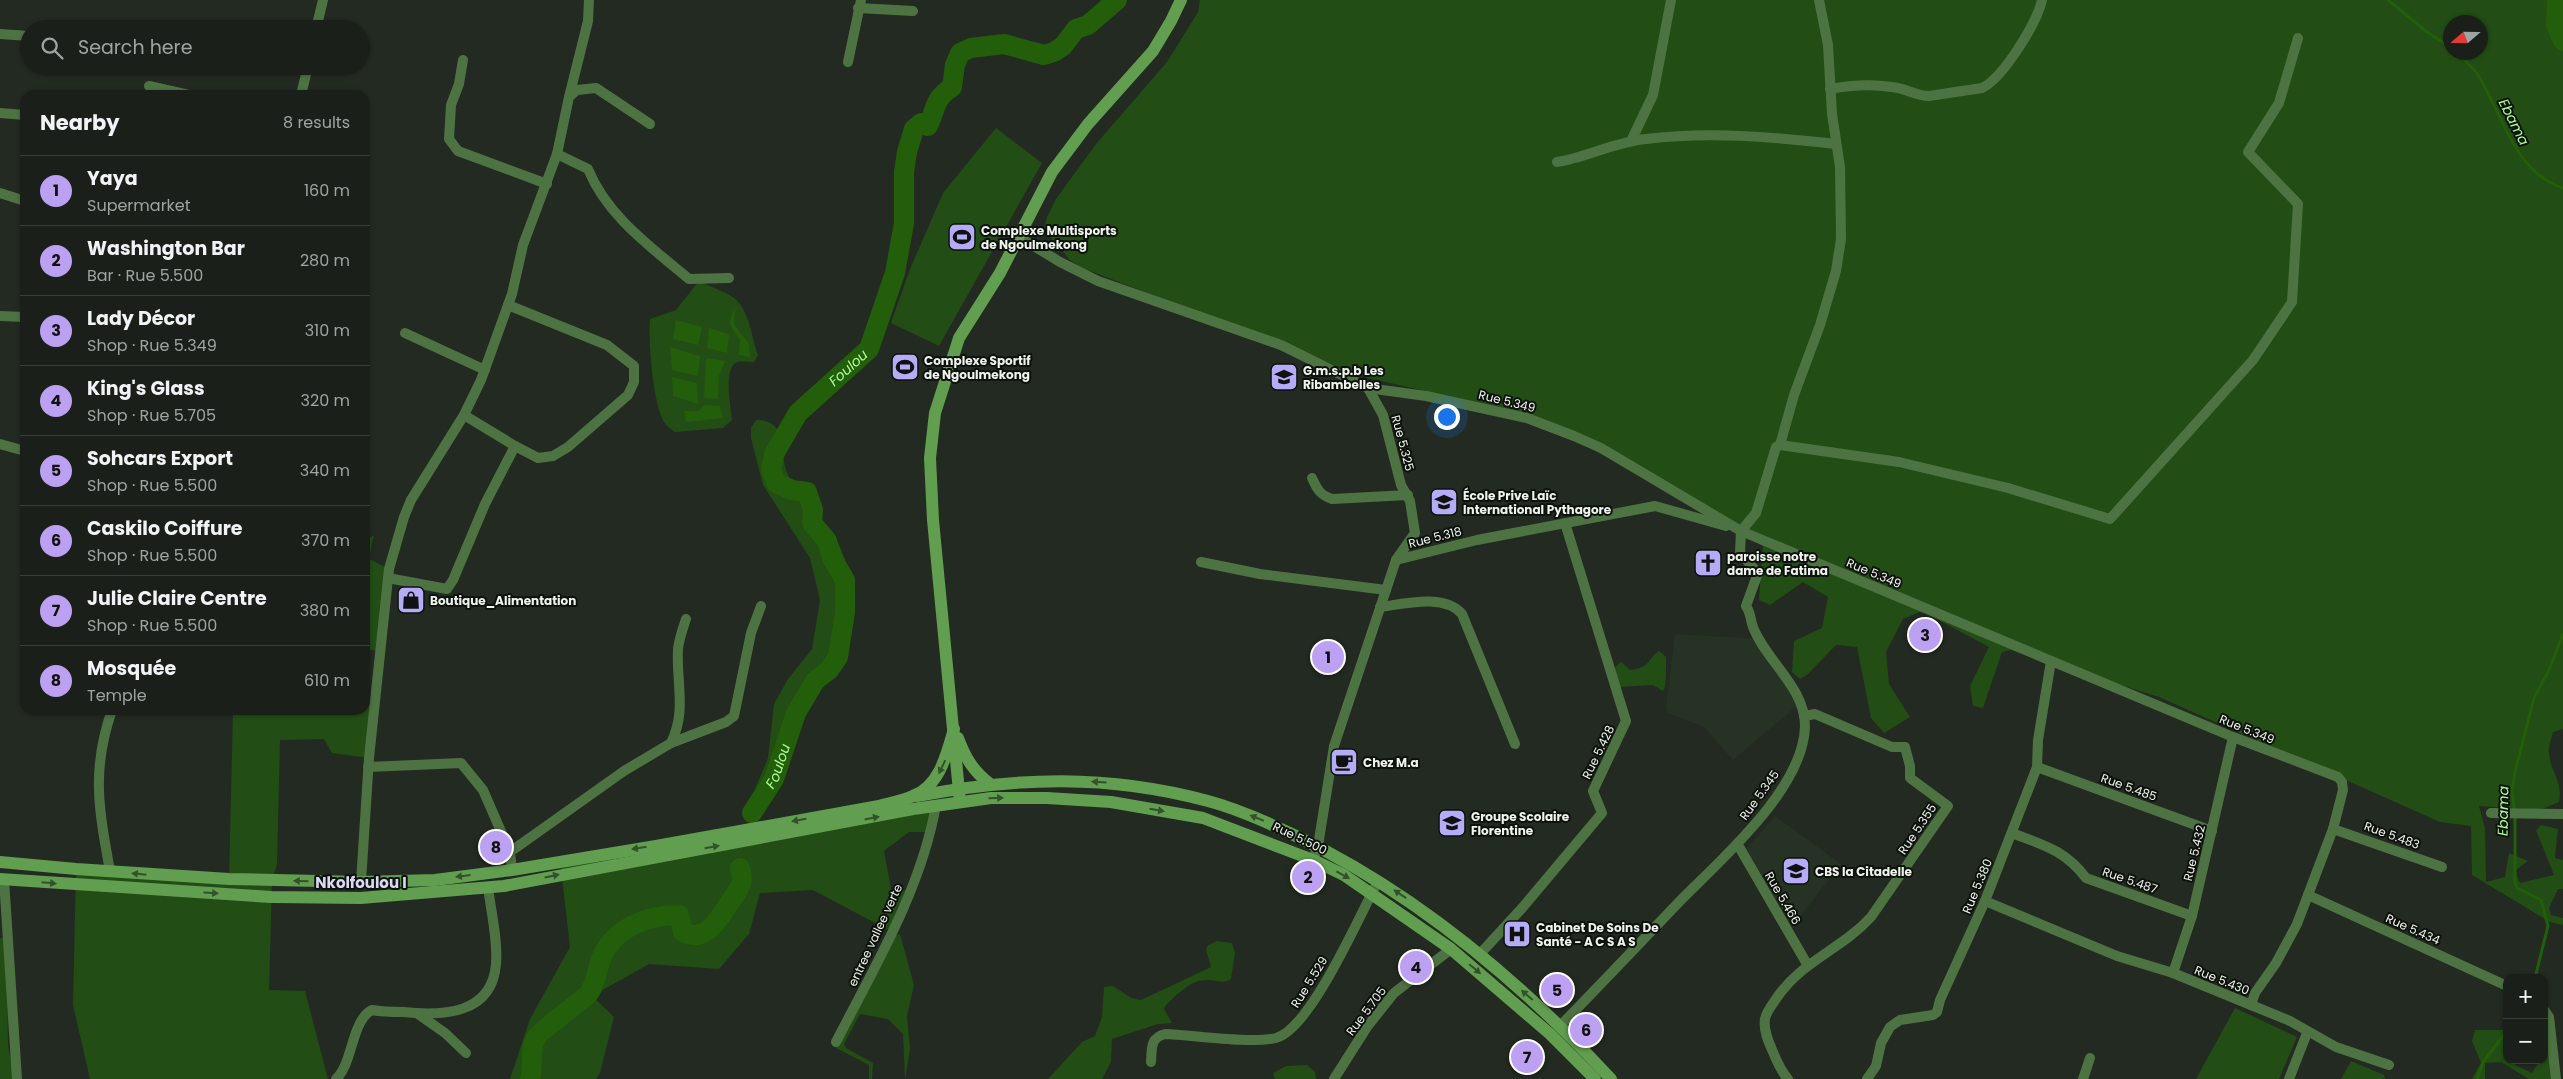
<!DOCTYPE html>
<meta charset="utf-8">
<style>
:root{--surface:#1a2019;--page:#272d26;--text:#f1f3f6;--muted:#9fa3a2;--line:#383e38;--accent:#bca0f2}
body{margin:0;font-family:Poppins,sans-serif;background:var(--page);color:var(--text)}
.controls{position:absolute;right:15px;bottom:15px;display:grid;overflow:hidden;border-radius:10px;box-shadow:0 1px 4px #0004}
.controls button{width:45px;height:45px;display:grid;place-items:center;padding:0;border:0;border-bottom:1px solid var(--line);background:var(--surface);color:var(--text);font:25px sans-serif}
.compass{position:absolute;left:2443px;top:15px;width:45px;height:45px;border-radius:50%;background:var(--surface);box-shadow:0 1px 4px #0004;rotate:250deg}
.you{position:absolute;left:1446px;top:416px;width:18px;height:18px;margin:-12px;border:4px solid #fff;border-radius:50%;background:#1a73e8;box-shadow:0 0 0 8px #1a73e833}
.badge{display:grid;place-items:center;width:32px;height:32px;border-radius:50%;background:var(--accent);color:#111;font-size:16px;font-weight:700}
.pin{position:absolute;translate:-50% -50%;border:2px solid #fff;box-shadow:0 1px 5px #0006}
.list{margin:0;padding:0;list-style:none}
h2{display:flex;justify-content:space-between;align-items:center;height:65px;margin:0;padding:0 20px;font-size:21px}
h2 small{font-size:16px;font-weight:400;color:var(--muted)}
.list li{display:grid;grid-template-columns:32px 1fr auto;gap:15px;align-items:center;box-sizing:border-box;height:70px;padding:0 20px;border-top:1px solid var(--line)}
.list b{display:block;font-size:19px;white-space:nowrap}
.list p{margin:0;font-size:16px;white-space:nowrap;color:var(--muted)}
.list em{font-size:16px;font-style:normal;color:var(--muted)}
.icon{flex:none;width:28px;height:28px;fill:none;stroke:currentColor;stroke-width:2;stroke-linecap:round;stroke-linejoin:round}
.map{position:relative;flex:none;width:2563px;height:1079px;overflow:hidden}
.search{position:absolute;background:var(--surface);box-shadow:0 1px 4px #0004;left:20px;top:20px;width:350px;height:55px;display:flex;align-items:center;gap:12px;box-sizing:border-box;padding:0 18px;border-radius:28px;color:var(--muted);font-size:19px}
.panel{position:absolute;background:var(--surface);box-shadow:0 1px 4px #0004;left:20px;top:90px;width:350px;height:625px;border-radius:15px}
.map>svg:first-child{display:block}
.built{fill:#263223}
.green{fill:#224d14;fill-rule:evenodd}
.water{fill:#235e0a}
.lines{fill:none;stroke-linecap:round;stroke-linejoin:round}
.stream{stroke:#235e0a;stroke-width:3}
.river{stroke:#235e0a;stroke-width:20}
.street{stroke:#4e7343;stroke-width:10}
.secondary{stroke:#619e4f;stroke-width:12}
.oneway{fill:#33512b}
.labels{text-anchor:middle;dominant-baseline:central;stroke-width:4;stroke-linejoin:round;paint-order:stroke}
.poi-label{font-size:12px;font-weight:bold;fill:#eef3ec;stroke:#0e120d;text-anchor:start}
.street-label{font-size:12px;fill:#eef3ec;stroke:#0e120d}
.water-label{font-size:14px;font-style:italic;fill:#acfd95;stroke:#0e120d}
.quarter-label{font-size:15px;font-weight:bold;fill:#dad8f5;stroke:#0e120d}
</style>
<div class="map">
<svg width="2563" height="1079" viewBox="0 0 2563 1079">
<rect width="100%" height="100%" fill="#232a21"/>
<!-- built -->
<g class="built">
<path d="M1675,634L1760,639L1770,657L1804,700L1733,760L1704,727L1668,713L1666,707Z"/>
<path d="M1775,816L1841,864L1792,927L1747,859V848Z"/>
</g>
<!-- green -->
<g class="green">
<path d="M1200,0H2563V729L2553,732C2552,738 2548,746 2549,752C2550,773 2563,779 2559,802L2540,810L2479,806L2485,828L2486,882L2505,877L2509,853L2528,861L2515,871L2520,883L2554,875L2536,830L2541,825L2558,829L2555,858L2563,860V889H2558L2549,908L2551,915L2563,918V925L2550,922L2472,875L2471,826L2440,822L2159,697L2011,650L2002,652L1983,708L1973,706L1970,686L1989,647L1922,611L1903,619L1886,652L1889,684L1910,717L1884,733L1871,718L1857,647L1836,645L1808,674L1800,679L1792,672L1794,641L1822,628L1828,597L1803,582L1770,605L1759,600L1763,547L1759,536L1750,531L1522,413L1368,378L1080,267L1070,260L1044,229L1047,217L1056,199L1096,144L1167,62L1198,12ZM2450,22H2480V52H2450Z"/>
<path d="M996,128L1042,163L939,346L891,323L910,269L943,193Z"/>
<path d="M699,281C710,287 725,291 734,298C750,311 751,336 758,355L754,362C749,362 742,361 737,362C723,367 731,408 732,420L723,428L675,432C670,429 665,425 662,418C653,399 648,340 650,319L676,310Z"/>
<path d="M756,420C789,419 778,453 788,475C800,501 826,519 839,545C851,568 861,620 847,644C842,653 835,660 829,669C821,682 815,696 808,709C796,734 788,761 778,787L773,794L763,797L755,789L768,758L774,704L788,679L812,649L820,600L810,558L763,485L751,438V428Z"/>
<path d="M374,535L369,559L389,569L380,651L365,649V541Z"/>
<path d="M1659,651L1666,657C1666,665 1667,686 1663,691L1653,685L1617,687C1614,676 1610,669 1621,662L1630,670C1652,667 1645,661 1659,651Z"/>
<path d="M365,700H375L369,758L332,753L324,739L280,740L277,864L272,881L269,990L305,991L328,1079H90L73,1005L76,869L229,879L233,710H365Z"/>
<path d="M936,804L930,832H909L884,851L891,889L912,891L894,933L813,890L760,893L749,934L719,969L649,964L592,996L614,1017L600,1073L596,1079H510L530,1019L570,947L560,860Z"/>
<path d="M900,934L914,985L907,1016L910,1049L905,1079L903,1034L888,1019L860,1014L844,1044L846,1048L873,1063L872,1079H869V1065L836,1048L894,936Z"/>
<path d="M0,938L7,939L8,1046L15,1079H0Z"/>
<path d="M1217,941L1232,943L1235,953L1231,979C1223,984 1216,980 1207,980C1190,980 1178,994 1166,1005L1164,1009L1172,1023L1158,1024L1112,1039L1111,1062L1102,1079H1048L1082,1042L1095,1036L1102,1017L1104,987L1113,986L1131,998L1141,1000L1211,967L1206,950L1208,945Z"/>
<path d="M2235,1008L2297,1037L2279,1079H2196Z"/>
<path d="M2544,1014L2555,1026L2558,1079H2529L2501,1062L2485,1063V1079H2472L2481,1063L2472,1041L2475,1030H2507V1060H2516L2515,1065L2532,1073L2540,1060H2544Z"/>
<path d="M2351,1061L2384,1075L2385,1079H2341Z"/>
<path d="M1307,1065L1315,1072L1316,1079H1275L1273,1073L1286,1066Z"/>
</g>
<!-- water -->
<g class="water">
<path d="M735,307L734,324L749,344L750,357L739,355L740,340L729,323Z"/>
<path d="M676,320L702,327L698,345L673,339Z"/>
<path d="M709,328L729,334L727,353L707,348Z"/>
<path d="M670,347L700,356L698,376L672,370Z"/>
<path d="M706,358L725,361L719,376L718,399L704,398Z"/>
<path d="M672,377L697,383L698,404L673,396Z"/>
<path d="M704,405L720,406L723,418L686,422L684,411H699Z"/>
</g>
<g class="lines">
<!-- stream -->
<g class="stream">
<path d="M2388,0L2427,32L2450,47"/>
<path d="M2457,52C2464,60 2473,67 2478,75C2503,115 2514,172 2563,188"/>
<path d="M2535,978L2548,926L2541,900L2517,888L2515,882V817L2512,791L2515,772L2534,698L2549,670L2563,634"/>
<path d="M2477,1079L2483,1062L2507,1031"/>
</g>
<!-- river -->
<g class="river">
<path d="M2557,0L2556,25L2563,41"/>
<path id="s1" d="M752,813L774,779L796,713L815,681L829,670L838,657L845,612V580L833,560L827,541L812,523L813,510L807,492L792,490L776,483L771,469L774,454L798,413L869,349L895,273L904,223V172L907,152L914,129L921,123L928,126C937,107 933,100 952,87L955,65L960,53L971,48L1004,44L1044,55L1054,52L1063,46L1076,29L1088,25L1117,0"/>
<path d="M530,1079C534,1065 529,1051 536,1038C538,1033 578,1003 585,997C595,990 597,970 601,959C614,927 648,915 679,915L683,932C704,943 717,922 726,908C731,899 740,891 742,880C742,876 741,871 740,868"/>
</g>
<!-- street -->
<g class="street">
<path d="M858,8L913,11"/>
<path d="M316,29L323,0"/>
<path d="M0,34L29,36"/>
<path d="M463,60L459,84L451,105L449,139L458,151L547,184"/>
<path d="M848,62L861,0"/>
<path d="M149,86L189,95"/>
<path d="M1830,89C1851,85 1871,84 1892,87C1905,88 1916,96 1929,96L1982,88C2003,78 2037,23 2042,0"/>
<path d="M301,95L308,66"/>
<path d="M569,97L588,21L589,0"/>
<path d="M0,113L25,115"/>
<path d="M1631,141L1653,95L1671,0"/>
<path d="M557,154L588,169C607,216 651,247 689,279L729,278"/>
<path d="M1557,162C1587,157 1615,142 1646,139C1710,131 1772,137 1836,144"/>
<path d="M0,193L25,201"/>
<path d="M1019,237L1060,262L1098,281L1281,345L1368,388L1426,396L1527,418L1574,436L1601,448L1741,531L2233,737L2338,777L2342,782L2343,790L2333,829L2297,924L2276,963L2255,993L2251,1005L2173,973L2117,956L1985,901"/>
<path d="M0,316L25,317"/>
<path d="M405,333L485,370"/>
<path d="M464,415L515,446L538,458L553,456L568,447L628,395L634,382V366L607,345L508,305"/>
<path d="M0,444L25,451"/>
<path d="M1780,445L1899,462L2008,488L2110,519L2253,360L2292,302L2298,204L2248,152L2279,103L2298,38"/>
<path d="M1312,478C1317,489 1320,495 1332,499L1408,495"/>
<path d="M1741,531L1756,513L1776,447L1780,445L1794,395L1820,325L1836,271L1841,239L1840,167L1832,114L1828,45L1819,0"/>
<path d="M1396,560L1477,540L1655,506L1726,526"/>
<path d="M1201,562L1260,574L1386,590"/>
<path d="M388,578L447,589L453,580L485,504L515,446"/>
<path d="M1380,607C1404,604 1444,593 1462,614L1515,744"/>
<path d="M671,743C687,711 676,682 678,649C679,639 683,628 686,619"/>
<path d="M368,767L461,763L483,790L510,852"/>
<path d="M2037,767L2212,831"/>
<path d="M2491,813L2563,814"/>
<path d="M2333,829L2442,867"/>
<path d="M2012,833C2043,845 2065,850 2086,878L2192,916"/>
<path d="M1738,845L1807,964"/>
<path d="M1313,860L1318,846L1334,746L1396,560L1415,533L1410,501L1401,485L1383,415L1368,388"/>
<path d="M512,870L510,852L624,771L671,743L726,722L734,716L751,633L761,606"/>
<path d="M110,871C99,810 91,770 112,710"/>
<path d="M4,879L17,1079"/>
<path d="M361,882L369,758L389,569L404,517L411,500L464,415L481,380L512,294L523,245L557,154L569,97L577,90L596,88L650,124"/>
<path d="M2308,895L2507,986"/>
<path d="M1480,954L1523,907L1602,813L1593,791L1626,721L1565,523"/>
<path d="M2173,973L2192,916L2233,737"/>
<path d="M2251,1005L2290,1021L2336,1047L2389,1065"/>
<path d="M2544,1010L2549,1017L2556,1079"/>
<path d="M418,1014L445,1033L466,1053"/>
<path d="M1561,1025C1601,984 1640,943 1679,902C1720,860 1804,789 1805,726C1805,687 1766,661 1753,627C1750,619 1751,613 1746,606L1758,573L1740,553L1741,531"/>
<path d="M836,1042C875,966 921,890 936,805"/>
<path d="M1151,1062C1152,1048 1150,1038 1165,1034C1193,1035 1251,1044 1276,1038C1310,1029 1358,919 1375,887"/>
<path d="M336,1079C353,1064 351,1021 372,1010C383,1012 393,1012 403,1012C442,1016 492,1015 496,964C498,940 491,912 488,887"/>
<path d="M1334,1079L1367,1027L1394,993L1451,949"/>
<path d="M1788,1079C1781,1071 1777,1062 1773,1052C1769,1043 1763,1030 1765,1019C1766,1012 1772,1005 1776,999C1802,960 1841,950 1871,917L1948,806L1910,778V766L1905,747H1892L1815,714L1804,716"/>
<path d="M1867,1079L1876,1066L1881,1043L1890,1027L1900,1020L1933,1015L1937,1012L1940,1000L1985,901L2037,767L2038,740L2051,661"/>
<path d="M2083,1079L2090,1058"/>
<path d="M2289,1079L2307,1033"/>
</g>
<!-- secondary -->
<g class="secondary">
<path d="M958,738C965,757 973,771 989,783"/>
<path d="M917,796C1018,777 1107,774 1208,801C1238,809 1267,822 1296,836C1417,894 1520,981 1611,1079"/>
<path d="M960,802L933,520L930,458L935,413L959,338L1000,273L1052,172L1088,124L1153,51L1171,21L1181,0"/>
<path d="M0,862L76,869L229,879L361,882L435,880L512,870L656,846L879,806C890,803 902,801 913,796C940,786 947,753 954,729"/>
<path d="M0,879L271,897L361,898L504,886L913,809L991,798H1047L1111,802L1203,818L1313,860L1344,875L1451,949L1550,1034L1595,1079"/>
</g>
</g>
<!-- one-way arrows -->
<defs><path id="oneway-solid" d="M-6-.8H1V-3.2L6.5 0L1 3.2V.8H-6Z" transform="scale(1.25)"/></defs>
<g class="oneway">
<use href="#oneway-solid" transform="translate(942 767) rotate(116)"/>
<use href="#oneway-solid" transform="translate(1099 782) rotate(-177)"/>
<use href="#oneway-solid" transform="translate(996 798) rotate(-2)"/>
<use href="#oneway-solid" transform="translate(1157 810) rotate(10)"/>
<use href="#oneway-solid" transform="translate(872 818) rotate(-11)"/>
<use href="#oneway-solid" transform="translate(1257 818) rotate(-158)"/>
<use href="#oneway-solid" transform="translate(799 820) rotate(170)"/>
<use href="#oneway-solid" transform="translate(712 847) rotate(-10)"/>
<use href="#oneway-solid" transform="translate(639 848) rotate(171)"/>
<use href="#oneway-solid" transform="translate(139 874) rotate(-174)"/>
<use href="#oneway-solid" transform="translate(1343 875) rotate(29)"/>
<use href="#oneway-solid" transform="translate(463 876) rotate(173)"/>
<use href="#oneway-solid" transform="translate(552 876) rotate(-12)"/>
<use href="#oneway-solid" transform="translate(301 881) rotate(-179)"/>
<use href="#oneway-solid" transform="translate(49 883) rotate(5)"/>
<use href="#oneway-solid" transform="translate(211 893) rotate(4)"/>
<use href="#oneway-solid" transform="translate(1400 894) rotate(-146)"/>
<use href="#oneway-solid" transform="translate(1475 969) rotate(40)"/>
<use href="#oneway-solid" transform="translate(1527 995) rotate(-139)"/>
</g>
<!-- icons -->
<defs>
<g id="stadium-square" transform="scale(1.4375)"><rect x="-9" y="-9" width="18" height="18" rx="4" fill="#b5acf8" stroke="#0e120d"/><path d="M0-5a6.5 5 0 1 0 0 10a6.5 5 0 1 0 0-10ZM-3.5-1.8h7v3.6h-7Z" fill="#111"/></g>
<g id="school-square" transform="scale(1.4375)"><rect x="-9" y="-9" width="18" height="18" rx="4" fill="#b5acf8" stroke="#0e120d"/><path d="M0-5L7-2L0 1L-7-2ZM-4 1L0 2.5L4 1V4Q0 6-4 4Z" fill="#111"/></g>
<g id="church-square" transform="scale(1.4375)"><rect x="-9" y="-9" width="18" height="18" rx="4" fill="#b5acf8" stroke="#0e120d"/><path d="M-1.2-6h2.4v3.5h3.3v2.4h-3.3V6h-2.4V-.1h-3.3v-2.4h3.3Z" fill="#111"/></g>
<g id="shop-square" transform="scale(1.4375)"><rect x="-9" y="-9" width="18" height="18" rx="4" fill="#b5acf8" stroke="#0e120d"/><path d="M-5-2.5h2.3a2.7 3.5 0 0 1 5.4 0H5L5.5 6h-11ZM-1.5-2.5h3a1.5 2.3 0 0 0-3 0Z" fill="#111"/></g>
<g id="cafe-square" transform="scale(1.4375)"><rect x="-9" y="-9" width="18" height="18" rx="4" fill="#b5acf8" stroke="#0e120d"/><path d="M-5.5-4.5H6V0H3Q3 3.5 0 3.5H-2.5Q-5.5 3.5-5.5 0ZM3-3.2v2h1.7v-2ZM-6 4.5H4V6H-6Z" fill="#111"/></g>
<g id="hospital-square" transform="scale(1.4375)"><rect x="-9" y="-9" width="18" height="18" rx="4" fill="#b5acf8" stroke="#0e120d"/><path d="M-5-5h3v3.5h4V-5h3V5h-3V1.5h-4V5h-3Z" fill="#111"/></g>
</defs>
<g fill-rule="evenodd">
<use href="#stadium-square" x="962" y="237"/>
<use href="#stadium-square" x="905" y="367"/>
<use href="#school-square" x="1284" y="377"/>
<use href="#school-square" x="1444" y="502"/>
<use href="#church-square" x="1708" y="563"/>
<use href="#shop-square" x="411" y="600"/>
<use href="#cafe-square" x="1344" y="762"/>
<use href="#school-square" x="1452" y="823"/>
<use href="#school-square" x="1796" y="871"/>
<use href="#hospital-square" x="1517" y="934"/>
</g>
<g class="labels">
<!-- poi labels -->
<g class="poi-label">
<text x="981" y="230">Complexe Multisports<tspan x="981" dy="14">de Ngoulmekong</tspan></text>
<text x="924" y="360">Complexe Sportif<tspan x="924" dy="14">de Ngoulmekong</tspan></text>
<text x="1303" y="370">G.m.s.p.b Les<tspan x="1303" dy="14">Ribambelles</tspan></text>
<text x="1463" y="495">École Prive Laïc<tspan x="1463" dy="14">International Pythagore</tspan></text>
<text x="1727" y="556">paroisse notre<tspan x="1727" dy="14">dame de Fatima</tspan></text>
<text x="430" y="600">Boutique_Alimentation</text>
<text x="1363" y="762">Chez M.a</text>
<text x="1471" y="816">Groupe Scolaire<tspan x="1471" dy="14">Florentine</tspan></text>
<text x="1815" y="871">CBS la Citadelle</text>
<text x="1536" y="927">Cabinet De Soins De<tspan x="1536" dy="14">Santé - A C S A S</tspan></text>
</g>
<!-- street labels -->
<g class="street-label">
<text transform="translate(1507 401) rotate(14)">Rue 5.349</text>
<text transform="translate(1403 443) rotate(75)">Rue 5.325</text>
<text transform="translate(1435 537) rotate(-14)">Rue 5.318</text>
<text transform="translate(1874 573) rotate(23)">Rue 5.349</text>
<text transform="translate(2247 729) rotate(22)">Rue 5.349</text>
<text transform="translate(1598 752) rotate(-64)">Rue 5.428</text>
<text transform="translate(2129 787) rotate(20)">Rue 5.485</text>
<text transform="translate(1759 795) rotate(-54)">Rue 5.345</text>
<text transform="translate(1917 829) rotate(-56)">Rue 5.355</text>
<text transform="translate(2392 835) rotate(20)">Rue 5.483</text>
<text transform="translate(1300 838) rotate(26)">Rue 5.500</text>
<text transform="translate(2194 853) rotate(-76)">Rue 5.432</text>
<text transform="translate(2130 880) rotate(19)">Rue 5.487</text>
<text transform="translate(1977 886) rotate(-67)">Rue 5.380</text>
<text transform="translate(1783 898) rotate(60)">Rue 5.466</text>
<text transform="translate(2413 929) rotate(24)">Rue 5.434</text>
<text transform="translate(875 935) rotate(-65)">entree vallee verte</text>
<text transform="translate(2222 980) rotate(22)">Rue 5.430</text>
<text transform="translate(1309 982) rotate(-58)">Rue 5.529</text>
<text transform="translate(1366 1011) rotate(-53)">Rue 5.705</text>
</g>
<!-- water labels -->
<g class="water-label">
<text transform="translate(2514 122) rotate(63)">Ebama</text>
<text stroke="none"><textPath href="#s1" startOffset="535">Foulou</textPath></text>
<text stroke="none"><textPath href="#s1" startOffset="54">Foulou</textPath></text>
<text transform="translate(2503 811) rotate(-89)">Ebama</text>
</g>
<!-- quarter labels -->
<g class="quarter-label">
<text x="361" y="882">Nkolfoulou I</text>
</g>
</g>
</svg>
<div class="controls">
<button>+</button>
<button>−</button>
</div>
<svg class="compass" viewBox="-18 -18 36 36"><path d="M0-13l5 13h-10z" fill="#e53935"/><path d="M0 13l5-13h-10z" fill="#9fa3a2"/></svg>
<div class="you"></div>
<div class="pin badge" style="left:1328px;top:657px">1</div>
<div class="pin badge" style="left:1308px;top:877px">2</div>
<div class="pin badge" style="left:1925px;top:635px">3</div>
<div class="pin badge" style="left:1416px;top:967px">4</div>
<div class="pin badge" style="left:1557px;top:990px">5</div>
<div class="pin badge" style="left:1586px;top:1030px">6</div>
<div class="pin badge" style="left:1527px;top:1057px">7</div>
<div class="pin badge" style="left:496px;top:847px">8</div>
<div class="search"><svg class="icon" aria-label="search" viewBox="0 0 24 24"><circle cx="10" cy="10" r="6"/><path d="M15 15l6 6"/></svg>Search here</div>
<section class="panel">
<h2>Nearby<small>8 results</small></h2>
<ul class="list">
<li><span class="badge">1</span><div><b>Yaya</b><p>Supermarket</p></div><em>160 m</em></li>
<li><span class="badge">2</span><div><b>Washington Bar</b><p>Bar · Rue 5.500</p></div><em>280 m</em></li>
<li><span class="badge">3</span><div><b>Lady Décor</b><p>Shop · Rue 5.349</p></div><em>310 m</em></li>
<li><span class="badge">4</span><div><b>King's Glass</b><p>Shop · Rue 5.705</p></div><em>320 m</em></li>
<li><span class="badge">5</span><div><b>Sohcars Export</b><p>Shop · Rue 5.500</p></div><em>340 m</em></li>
<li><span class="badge">6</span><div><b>Caskilo Coiffure</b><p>Shop · Rue 5.500</p></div><em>370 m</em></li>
<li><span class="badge">7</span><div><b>Julie Claire Centre</b><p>Shop · Rue 5.500</p></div><em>380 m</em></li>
<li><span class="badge">8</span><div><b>Mosquée</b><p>Temple</p></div><em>610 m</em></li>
</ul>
</section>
</div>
